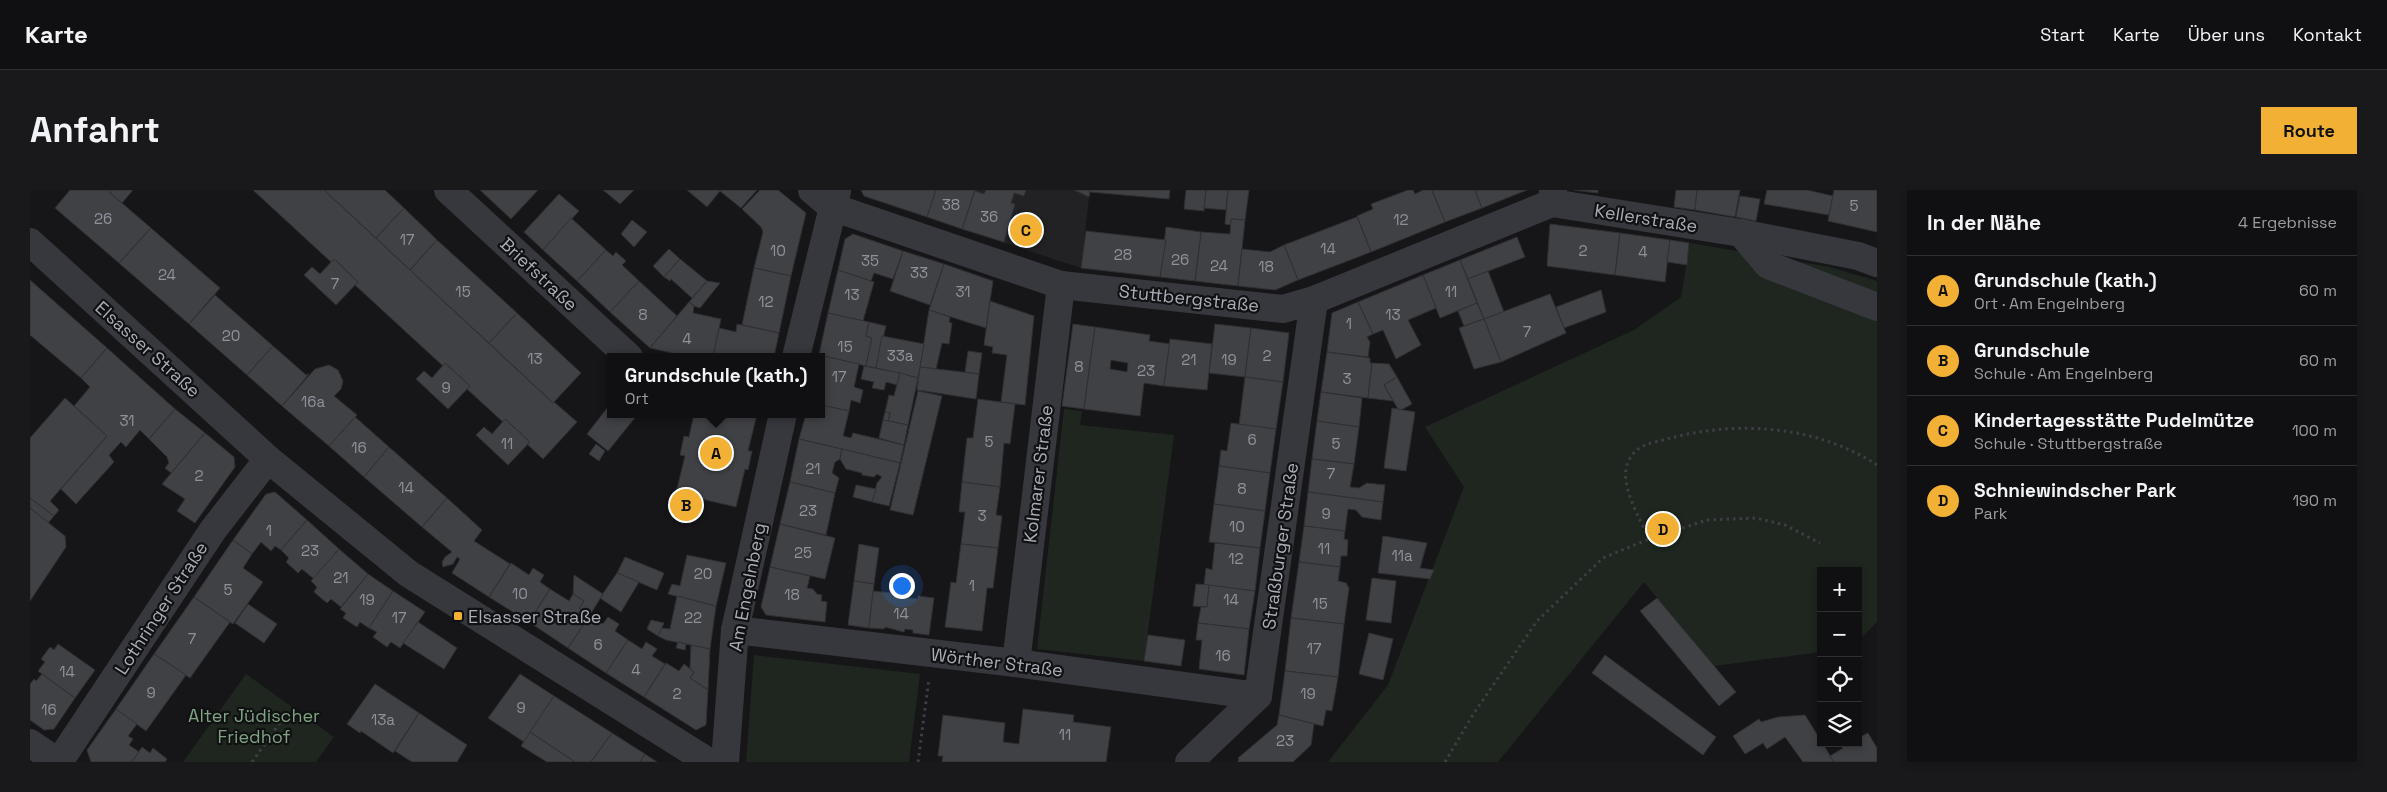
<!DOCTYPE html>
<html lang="de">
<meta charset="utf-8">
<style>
:root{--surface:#101012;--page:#19191b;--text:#f1f3f6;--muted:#9c9d9f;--line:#303032;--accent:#f2b134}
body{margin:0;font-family:"Space Grotesk",sans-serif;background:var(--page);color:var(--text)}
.controls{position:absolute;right:15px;bottom:15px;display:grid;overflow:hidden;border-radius:0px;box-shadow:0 2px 8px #0003}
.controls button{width:45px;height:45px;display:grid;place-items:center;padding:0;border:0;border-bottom:1px solid var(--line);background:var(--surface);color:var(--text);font:25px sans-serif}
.you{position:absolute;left:871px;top:395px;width:18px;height:18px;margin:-12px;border:4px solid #fff;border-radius:50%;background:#1a73e8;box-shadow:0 0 0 8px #1a73e833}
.badge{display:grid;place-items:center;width:32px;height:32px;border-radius:50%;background:var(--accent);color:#111;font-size:16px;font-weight:700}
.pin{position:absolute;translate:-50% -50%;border:2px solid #fff;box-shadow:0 1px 5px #0006}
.popup{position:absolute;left:577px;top:163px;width:218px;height:65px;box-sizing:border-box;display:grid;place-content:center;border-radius:0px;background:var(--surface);filter:drop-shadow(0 1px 4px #0005);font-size:16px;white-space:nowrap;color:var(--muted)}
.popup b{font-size:19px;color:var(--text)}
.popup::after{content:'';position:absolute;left:50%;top:100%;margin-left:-10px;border:10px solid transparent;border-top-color:var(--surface)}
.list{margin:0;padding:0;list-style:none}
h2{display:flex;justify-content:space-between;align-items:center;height:65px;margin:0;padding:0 20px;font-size:21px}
h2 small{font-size:16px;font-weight:400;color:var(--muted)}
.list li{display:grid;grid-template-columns:32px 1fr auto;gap:15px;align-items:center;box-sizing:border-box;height:70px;padding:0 20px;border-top:1px solid var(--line)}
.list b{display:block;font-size:19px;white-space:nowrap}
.list p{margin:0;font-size:16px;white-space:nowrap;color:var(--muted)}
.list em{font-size:16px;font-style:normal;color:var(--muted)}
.icon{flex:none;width:28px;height:28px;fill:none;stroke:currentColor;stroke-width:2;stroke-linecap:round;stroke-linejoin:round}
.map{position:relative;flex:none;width:1847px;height:572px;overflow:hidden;border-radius:0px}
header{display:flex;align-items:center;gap:30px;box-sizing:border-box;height:70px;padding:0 25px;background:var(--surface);border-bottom:1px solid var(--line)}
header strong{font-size:24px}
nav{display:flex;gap:28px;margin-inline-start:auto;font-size:18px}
.intro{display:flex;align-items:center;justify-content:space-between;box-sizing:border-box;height:120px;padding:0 30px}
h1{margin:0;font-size:35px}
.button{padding:12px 22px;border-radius:0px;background:var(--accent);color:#111;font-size:18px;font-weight:700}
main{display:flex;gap:30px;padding:0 30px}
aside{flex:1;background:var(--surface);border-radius:0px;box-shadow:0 2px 8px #0003}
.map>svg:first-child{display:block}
.built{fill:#222225}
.green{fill:#1e261f}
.building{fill:#404145;stroke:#303034;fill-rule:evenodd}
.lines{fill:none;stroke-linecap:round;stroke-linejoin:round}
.path{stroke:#3d3f44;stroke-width:3;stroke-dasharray:2.5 4;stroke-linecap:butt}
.minor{stroke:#37383d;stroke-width:28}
.poi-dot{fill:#f2b134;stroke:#111113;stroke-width:2}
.labels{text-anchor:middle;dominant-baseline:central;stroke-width:4.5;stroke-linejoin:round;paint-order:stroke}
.number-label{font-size:15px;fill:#8e929b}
.street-label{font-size:18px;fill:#a8adb8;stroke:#111113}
.poi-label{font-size:18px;fill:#a8adb8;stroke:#111113;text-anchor:start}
.park-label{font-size:18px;fill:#7fa381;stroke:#111113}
</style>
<header>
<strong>Karte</strong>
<nav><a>Start</a><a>Karte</a><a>Über uns</a><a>Kontakt</a></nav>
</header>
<div class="intro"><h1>Anfahrt</h1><a class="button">Route</a></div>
<main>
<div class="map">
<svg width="1847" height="572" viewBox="0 0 1847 572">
<rect width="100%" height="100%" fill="#161618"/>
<!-- built -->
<path class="built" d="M945,0H1044L1059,7L1051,78L932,39Z"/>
<!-- green -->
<g class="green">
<path d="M1660,53L1800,77L1847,91V432L1828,451V381H1791V462L1684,476L1614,392L1468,572H1298L1358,495L1434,297L1395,237L1604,140L1651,107Z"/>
<path d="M1034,219L1052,221L1050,235L1144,245L1114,471L1007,459Z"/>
<path d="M724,465L890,484L879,572H716Z"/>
<path d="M216,484L304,547L286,572H153Z"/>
</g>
<!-- building -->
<g class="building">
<path d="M40,0H81L79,2L121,38L89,73L25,18Z"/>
<path d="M81,0H103L92,13L79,2Z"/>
<path d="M223,0H294L523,213L524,212L547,232L513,269L497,254L500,252L475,229L473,232L437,199L440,196L415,173L413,176L325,95L328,92L304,69L301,72Z"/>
<path d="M294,0H355L374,18L346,48Z"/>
<path d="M450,0H508L481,29Z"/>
<path d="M573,0H604L590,14Z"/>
<path d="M657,0H727L711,18L690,1L677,17Z"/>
<path d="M730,0H748L776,23L761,86L724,78L733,42L731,37L712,19Z"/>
<path d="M831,0H906L897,27L834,6Z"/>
<path d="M906,0H945L932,39L897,27Z"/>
<path d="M956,0H996L994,6L984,3L981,13L985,14L974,52L932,39L945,1L954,4Z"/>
<path d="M1044,0H1060L1059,7Z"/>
<path d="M1060,0H1140L1139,9L1060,2Z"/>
<path d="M1156,0H1176L1174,21L1154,19Z"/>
<path d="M1176,0H1198L1196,20L1174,18Z"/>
<path d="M1198,0H1219L1215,30L1201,29V35L1195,34Z"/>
<path d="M1378,0H1383L1385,4L1393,0H1402L1415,32L1341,62L1327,26L1343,19L1341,14Z"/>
<path d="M1402,0H1445L1452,18L1415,32Z"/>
<path d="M1445,0H1497L1452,18Z"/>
<path d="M1544,0H1568V3Z"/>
<path d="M1646,0H1667L1665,20L1644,17Z"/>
<path d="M1667,0H1710L1705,27L1665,20Z"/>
<path d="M1737,0H1777L1803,6L1799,25L1734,14Z"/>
<path d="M1804,0H1847V42L1798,31Z"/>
<path d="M529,4L549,21L513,60L494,42Z"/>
<path d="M1710,6L1730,9L1726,31L1706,27Z"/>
<path d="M374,18L407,50L380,80L346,48Z"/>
<path d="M1327,27L1341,62L1268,90L1254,55Z"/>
<path d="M541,28L576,60L547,91L513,60Z"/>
<path d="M1201,29L1215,30L1208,96L1165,91L1171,42L1200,44Z"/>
<path d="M602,30L617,42L604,57L591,44Z"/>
<path d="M1520,34L1590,43L1585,85L1517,76Z"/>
<path d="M1136,37L1171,42L1165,91L1130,87Z"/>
<path d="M121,38L190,98L159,134L89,73Z"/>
<path d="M1056,41L1136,50L1130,87L1051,78Z"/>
<path d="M1590,43L1640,50L1635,92L1585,85Z"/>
<path d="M823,44L873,61L863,89L844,83L841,91L808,80L815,49Z"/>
<path d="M1487,47L1495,67L1438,89L1430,70Z"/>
<path d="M407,50L487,123L459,153L380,80Z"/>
<path d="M1640,50L1659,53L1657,75L1637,72Z"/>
<path d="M1254,55L1268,90L1245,100L1208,96L1212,59L1240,62Z"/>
<path d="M639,59L650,69L634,87L623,76Z"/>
<path d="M576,60L583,66L586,62L596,71L592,75L609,91L580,122L547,91Z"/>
<path d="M873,61L914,74L900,115L860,101Z"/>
<path d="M304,69L328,92L306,115L274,85L282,77L290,84Z"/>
<path d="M650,69L677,91L662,108L641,89L640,91L634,87Z"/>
<path d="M1430,70L1447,113L1410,128L1393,85Z"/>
<path d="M914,74L963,91L956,138L899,120Z"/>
<path d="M724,78L761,86L749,143L712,135Z"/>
<path d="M808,80L844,92L833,131L798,123Z"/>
<path d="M1458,81L1474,122L1454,129L1438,89Z"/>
<path d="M1393,85L1406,118L1378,130L1391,155L1366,169L1353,140L1343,144L1328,112Z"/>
<path d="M0,90L77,158L51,188L0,145Z"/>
<path d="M609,91L647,126L620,158L580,122Z"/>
<path d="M677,91L690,93L670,118L664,116L659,112Z"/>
<path d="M1571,100L1576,122L1534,138L1526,117Z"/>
<path d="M1520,104L1536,143L1471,172L1454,129Z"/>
<path d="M185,105L243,156L217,185L159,134Z"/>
<path d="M960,111L1004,126L995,215L971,212L977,165L962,163L963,157L954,155Z"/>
<path d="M659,112L664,116L663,123L691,129L683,167H660L620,158Z"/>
<path d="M1328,112L1343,144L1337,147L1340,152L1338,167L1297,162L1302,123Z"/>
<path d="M1447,113L1454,129L1434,136L1428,121Z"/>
<path d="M899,120L920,127L919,132L922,133L919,154L912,153L906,179L890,177Z"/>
<path d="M487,123L551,183L523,213L459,153Z"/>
<path d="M798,123L839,132L836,146L842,148L836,176L789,165Z"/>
<path d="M1454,129L1471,172L1444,179L1429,138Z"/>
<path d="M839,132L856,136L846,178L836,176L842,148L836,146Z"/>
<path d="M707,134L749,143L744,167H683L689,138L706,142Z"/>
<path d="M1043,134L1065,137L1054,219L1032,216Z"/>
<path d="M1185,134L1221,138L1215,187L1179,183Z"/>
<path d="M1065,137L1120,145L1119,151L1140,154L1134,196L1114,193L1110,226L1054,219ZM1081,170L1098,173L1097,182L1080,179Z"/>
<path d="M1221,138L1259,143L1253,192L1215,187Z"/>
<path d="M852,146L894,154L888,188L846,178Z"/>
<path d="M1140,149L1182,154L1177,200L1134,196Z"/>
<path d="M243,156L276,185L279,184L252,216L217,185Z"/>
<path d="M77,158L145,219L119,249L110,240L96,257L91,252L79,265L84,272L46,314L31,299L77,246L44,216L60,197L51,188Z"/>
<path d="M938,161L952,163L949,184L935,182Z"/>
<path d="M1297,162L1340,168V173H1342L1338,208L1291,202Z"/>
<path d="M789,165L829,174L824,197L833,200L830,213L821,210L819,221L791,215V167Z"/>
<path d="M415,173L440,196L418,219L386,189L394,181L402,188Z"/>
<path d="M1342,173L1359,174L1367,187L1354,195L1363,211L1338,208Z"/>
<path d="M299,175L308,180L313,191L311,199L304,206L327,225L299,256L252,216L285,179Z"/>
<path d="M834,176L870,183L867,195L856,192L854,200L842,198L844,192L831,189Z"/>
<path d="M890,177L949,184L946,209L887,200Z"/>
<path d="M870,183L888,188L878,235L858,231L860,223L855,222L859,205L864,206Z"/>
<path d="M1215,187L1253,192L1246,239L1209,235Z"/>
<path d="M1367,187L1382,214L1371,220L1368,219L1354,195Z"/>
<path d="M888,201L912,206L883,325L860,320Z"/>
<path d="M1291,202L1332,208L1329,237L1287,231Z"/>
<path d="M35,208L77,246L20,311L29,320L24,326L0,308V248Z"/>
<path d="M948,209L985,214L980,254L974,253L970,297L932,292L937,248H943Z"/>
<path d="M581,213V224H608L578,261L557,244Z"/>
<path d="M791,215L819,221L813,246L821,248L823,243L874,255L870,273L769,249L776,224H791Z"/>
<path d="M1362,218L1385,222L1376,281L1354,278Z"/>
<path d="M145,219L175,243L141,283L135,278L139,273L137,267L119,249Z"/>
<path d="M855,222L860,223L858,231L853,230Z"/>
<path d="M664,224H727L718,261H722L718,280L715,279L706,317L646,303L655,266L650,265L654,246L659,247Z"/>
<path d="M325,227L359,257L334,287L299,256Z"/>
<path d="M475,229L500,252L478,275L446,245L454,237L462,244Z"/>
<path d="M853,230L878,235L874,255L849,248Z"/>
<path d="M1287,231L1329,237L1324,274L1282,269Z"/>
<path d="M1201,233L1246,239L1240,283L1189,276L1191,260L1197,261Z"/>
<path d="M175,243L204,267L205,277L165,333L147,321L155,309L132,294Z"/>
<path d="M769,249L812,259L810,269L805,272L802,283L809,288L805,303L760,292Z"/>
<path d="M566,254L575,261L569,271L559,264Z"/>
<path d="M359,257L417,308L392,337L334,287Z"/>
<path d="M812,259L870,273L859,316L842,312L847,293L852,287L847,284L844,287L832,285V283L816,279L810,269Z"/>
<path d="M1282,269L1324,274L1320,297L1329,298L1337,293L1355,295L1353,312L1278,302Z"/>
<path d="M1189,276L1240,283L1235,321L1184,314Z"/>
<path d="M760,292L805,303L796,345L750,334Z"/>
<path d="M932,292L970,297L966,325L972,326L968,358L931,354L935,322H929Z"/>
<path d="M826,295L846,299L842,312L823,307Z"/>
<path d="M245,302L277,330L251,360L245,356L241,361L231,352L222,364L203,350L236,304Z"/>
<path d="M1278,302L1353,312L1351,330L1332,327L1326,320L1318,319L1315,341L1274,336Z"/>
<path d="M0,308L24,326L18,333L0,318Z"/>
<path d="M417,308L452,340L444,351L480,374L459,407L422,383L430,369L427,367L423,374L413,377L412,372L415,367L422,362L392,337Z"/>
<path d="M1184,314L1235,321L1230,358L1179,352Z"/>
<path d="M0,318L35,346L36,357L0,411Z"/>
<path d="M277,330L309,359L284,389L272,379L268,383L256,372L259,368L251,360Z"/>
<path d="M750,334L805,348L795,389L740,377Z"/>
<path d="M1274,336L1315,341L1314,349L1318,350L1317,366H1311L1310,377L1269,372Z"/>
<path d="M1353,346L1397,353L1390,378L1404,380L1400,389L1348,383Z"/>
<path d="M203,350L222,364L213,378L233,392L203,434L164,407Z"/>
<path d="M1185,353L1230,358L1225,401L1174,395L1176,378L1182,380Z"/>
<path d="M829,354L849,358L844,394L824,391Z"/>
<path d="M931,354L968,358L963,398H957L952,441L915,437L921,392L926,393Z"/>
<path d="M309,359L338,384L311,417L301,409L297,413L284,402L287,397L281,391Z"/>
<path d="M657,365L696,373L686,416L638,404L642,394L650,396Z"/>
<path d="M595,367L634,383L627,400L587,383Z"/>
<path d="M1269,372L1310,377L1308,391L1316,393L1319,398L1314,434L1261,428Z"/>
<path d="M481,373L499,385L503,378L514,385L510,392L520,399L499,432L459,407Z"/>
<path d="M740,377L780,386L777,398L783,399L787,404L792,405L791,411L797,412L795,432L736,425L731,417Z"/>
<path d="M587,383L609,392L591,422L570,408Z"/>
<path d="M338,384L363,401L339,438L330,432L327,437L313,428L316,423L310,419Z"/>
<path d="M544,385L573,404L560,425L549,418L554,411L543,404Z"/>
<path d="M1342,388L1366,391L1361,433L1336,430Z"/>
<path d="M824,391L844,394L839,438L818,435Z"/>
<path d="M1166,394L1179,395L1177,417L1163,416Z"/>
<path d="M1179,395L1225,401L1219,439L1168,433L1171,417H1177Z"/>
<path d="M520,399L539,411L543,404L554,411L549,418L560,425L538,458L499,432Z"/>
<path d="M363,401L395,422L370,458L361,452L357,457L343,447L347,442L339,438Z"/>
<path d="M843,401L862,403V406L888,409V406L904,408L899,445L883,443V440L875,439L874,442L855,437L854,439L839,438Z"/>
<path d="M647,406L686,416L680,459L636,450L628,446L631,438L640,439Z"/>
<path d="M164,407L200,432L160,488L124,464Z"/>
<path d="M1627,408L1706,502L1689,516L1610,421Z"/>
<path d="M218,414L247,434L234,453L205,433Z"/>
<path d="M560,425L573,434L578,427L589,434L585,441L598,450L576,483L538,458Z"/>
<path d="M1261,428L1314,434L1308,487L1255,481Z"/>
<path d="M621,430L634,433L628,446L617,439Z"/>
<path d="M388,432L427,458L414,479L373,453Z"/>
<path d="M1168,433L1219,439L1214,485L1169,479L1172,450H1166Z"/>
<path d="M1339,443L1363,449L1353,490L1329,484Z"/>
<path d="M1118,445L1155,450L1151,476L1114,471Z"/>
<path d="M598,450L612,459L616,452L627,459L622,466L635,474L614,507L576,483Z"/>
<path d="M648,452L656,454L655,460L646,458Z"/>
<path d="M28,454L65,480L45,508L8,481L15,472L11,469L20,457L24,460Z"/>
<path d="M661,455L680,459L678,500L660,488L664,482L660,478Z"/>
<path d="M124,464L156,485L116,541L86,519Z"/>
<path d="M1575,465L1686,547L1673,565L1562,483Z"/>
<path d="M636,473L649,481L654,474L664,482L660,488L678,500L676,535L666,540L614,507Z"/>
<path d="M1255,481L1308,487L1302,521L1296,520L1293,536L1249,525Z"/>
<path d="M12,484L45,508L24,539L14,540L0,530V494L4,489L6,491Z"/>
<path d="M490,484L524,506L494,552L458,528Z"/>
<path d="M345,494L389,523L363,563L331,541L330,543L317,534Z"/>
<path d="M524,506L582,543L561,572H545L500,542Z"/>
<path d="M86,519L107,534L98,546L103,549L99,555L109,562L102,572H61L57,560Z"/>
<path d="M993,519L1044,525L1043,532L1081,537L1076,572H912L913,566H908L913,525L975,533L973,552L989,554Z"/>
<path d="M389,523L437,555L427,572H382L365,561Z"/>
<path d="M1249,525L1284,534L1281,555L1263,572H1207L1209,570L1208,568L1247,535Z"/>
<path d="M1775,525L1804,572H1773L1755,547L1737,559L1733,553L1715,564L1703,546L1729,529L1731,532L1748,527Z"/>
<path d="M500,542L545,572H517L491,556Z"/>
<path d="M582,543L615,564L610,572H561Z"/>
<path d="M1838,543L1847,558V572H1804L1800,566L1813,558L1810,554L1828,553V548Z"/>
<path d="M112,557L120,563L123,558L137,569L135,572H102Z"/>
<path d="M615,564L627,572H610Z"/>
</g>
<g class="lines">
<!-- path -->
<g class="path">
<path d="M1619,349C1610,328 1587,292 1599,270C1607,254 1622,253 1637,249C1706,230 1786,235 1847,275"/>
<path d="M222,572L253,528"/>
<path d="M888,572L899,489"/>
<path d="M1415,572L1444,523L1507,431L1573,368L1619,349L1677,330L1726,328L1755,335L1790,353"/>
</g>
<!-- minor -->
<g class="minor">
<path d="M418,0L599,167"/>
<path d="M782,0L802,17L1031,95L1253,119L1284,110L1522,13L1523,0"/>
<path d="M1522,13L1711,43L1828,66L1847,73"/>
<path d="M1711,43L1738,75L1847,117"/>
<path d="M0,52L238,269L379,384L679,572"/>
<path d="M766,167L807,1"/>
<path d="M705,440L986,473L1228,506"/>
<path d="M986,473L1031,95"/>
<path d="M0,553L28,572"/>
<path d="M29,572L183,340L238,269"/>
<path d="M695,572L705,440L753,224"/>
<path d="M1159,572L1228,506L1284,110"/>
</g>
</g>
<!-- markers -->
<rect class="poi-dot" x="423" y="421" width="10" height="10" rx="2.5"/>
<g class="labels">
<!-- number labels -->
<g class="number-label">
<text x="921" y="14">38</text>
<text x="1824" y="15">5</text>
<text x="959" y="26">36</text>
<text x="73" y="28">26</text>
<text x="1371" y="29">12</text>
<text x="377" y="49">17</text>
<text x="1298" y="58">14</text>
<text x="748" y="60">10</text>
<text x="1553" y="60">2</text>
<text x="1613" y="61">4</text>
<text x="1093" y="64">28</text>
<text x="1150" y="69">26</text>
<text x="840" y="70">35</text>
<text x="1189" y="75">24</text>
<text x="1236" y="76">18</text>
<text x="889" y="82">33</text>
<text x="137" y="84">24</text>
<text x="305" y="93">7</text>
<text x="433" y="101">15</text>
<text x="933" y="101">31</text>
<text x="1421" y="101">11</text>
<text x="822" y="104">13</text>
<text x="736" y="111">12</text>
<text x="613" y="124">8</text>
<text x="1363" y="124">13</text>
<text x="1319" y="133">1</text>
<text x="1497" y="141">7</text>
<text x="201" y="145">20</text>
<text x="657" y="148">4</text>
<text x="815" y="156">15</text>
<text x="870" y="165">33a</text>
<text x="1237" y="165">2</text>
<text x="505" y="168">13</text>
<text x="1159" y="169">21</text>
<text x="1199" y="169">19</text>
<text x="1049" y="176">8</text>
<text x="1116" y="180">23</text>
<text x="809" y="186">17</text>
<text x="1317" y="188">3</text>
<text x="416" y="197">9</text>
<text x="283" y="211">16a</text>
<text x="97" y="230">31</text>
<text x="1222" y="249">6</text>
<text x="959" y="251">5</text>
<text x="477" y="253">11</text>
<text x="1306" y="253">5</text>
<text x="329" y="257">16</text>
<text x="783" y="278">21</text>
<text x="1301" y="283">7</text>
<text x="169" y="285">2</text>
<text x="376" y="297">14</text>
<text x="1212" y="298">8</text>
<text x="778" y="320">23</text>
<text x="1296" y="323">9</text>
<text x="952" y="325">3</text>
<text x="1207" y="336">10</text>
<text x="239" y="340">1</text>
<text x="1294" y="358">11</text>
<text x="280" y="360">23</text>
<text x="773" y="362">25</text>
<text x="1372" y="365">11a</text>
<text x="1206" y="368">12</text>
<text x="673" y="383">20</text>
<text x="311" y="387">21</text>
<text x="942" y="395">1</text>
<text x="198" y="399">5</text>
<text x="490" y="403">10</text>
<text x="762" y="404">18</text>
<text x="337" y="409">19</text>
<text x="1201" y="409">14</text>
<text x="1290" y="413">15</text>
<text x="871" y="423">14</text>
<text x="369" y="427">17</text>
<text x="663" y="427">22</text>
<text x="162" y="448">7</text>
<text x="568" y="454">6</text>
<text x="1284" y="458">17</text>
<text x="1193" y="465">16</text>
<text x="606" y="479">4</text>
<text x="37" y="481">14</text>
<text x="121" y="502">9</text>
<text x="647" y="503">2</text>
<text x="1278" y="503">19</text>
<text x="491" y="517">9</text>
<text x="19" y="519">16</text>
<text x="353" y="529">13a</text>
<text x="1035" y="544">11</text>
<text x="1255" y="550">23</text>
</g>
<!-- street labels -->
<g class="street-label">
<text transform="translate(1616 28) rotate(9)">Kellerstraße</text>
<text transform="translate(509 84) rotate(43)">Briefstraße</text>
<text transform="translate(1159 108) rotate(6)">Stuttbergstraße</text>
<text transform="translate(118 159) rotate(42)">Elsasser Straße</text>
<text transform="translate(1008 284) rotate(-83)">Kolmarer Straße</text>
<text transform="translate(1250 356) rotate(-82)">Straßburger Straße</text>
<text transform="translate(717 397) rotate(-79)">Am Engelnberg</text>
<text transform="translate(131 418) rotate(-57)">Lothringer Straße</text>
<text transform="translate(967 472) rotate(7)">Wörther Straße</text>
</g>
<!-- poi labels -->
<g class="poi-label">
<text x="438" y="426">Elsasser Straße</text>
</g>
<!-- park labels -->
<g class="park-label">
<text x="224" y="525">Alter Jüdischer<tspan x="224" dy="21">Friedhof</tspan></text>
</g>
</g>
</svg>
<div class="controls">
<button>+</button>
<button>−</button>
<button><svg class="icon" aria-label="locate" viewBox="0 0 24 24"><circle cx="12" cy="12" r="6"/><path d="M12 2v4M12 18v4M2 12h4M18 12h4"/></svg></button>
<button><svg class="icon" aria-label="layers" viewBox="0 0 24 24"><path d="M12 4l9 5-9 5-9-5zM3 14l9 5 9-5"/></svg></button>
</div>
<div class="you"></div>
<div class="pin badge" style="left:686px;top:263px">A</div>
<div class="popup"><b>Grundschule (kath.)</b>Ort</div>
<div class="pin badge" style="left:656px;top:315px">B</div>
<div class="pin badge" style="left:996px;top:40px">C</div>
<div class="pin badge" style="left:1633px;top:339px">D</div>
</div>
<aside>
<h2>In der Nähe<small>4 Ergebnisse</small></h2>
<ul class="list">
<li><span class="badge">A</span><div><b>Grundschule (kath.)</b><p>Ort · Am Engelnberg</p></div><em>60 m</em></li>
<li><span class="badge">B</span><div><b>Grundschule</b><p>Schule · Am Engelnberg</p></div><em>60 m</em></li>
<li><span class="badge">C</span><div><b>Kindertagesstätte Pudelmütze</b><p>Schule · Stuttbergstraße</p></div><em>100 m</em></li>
<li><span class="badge">D</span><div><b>Schniewindscher Park</b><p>Park</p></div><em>190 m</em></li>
</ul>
</aside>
</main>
